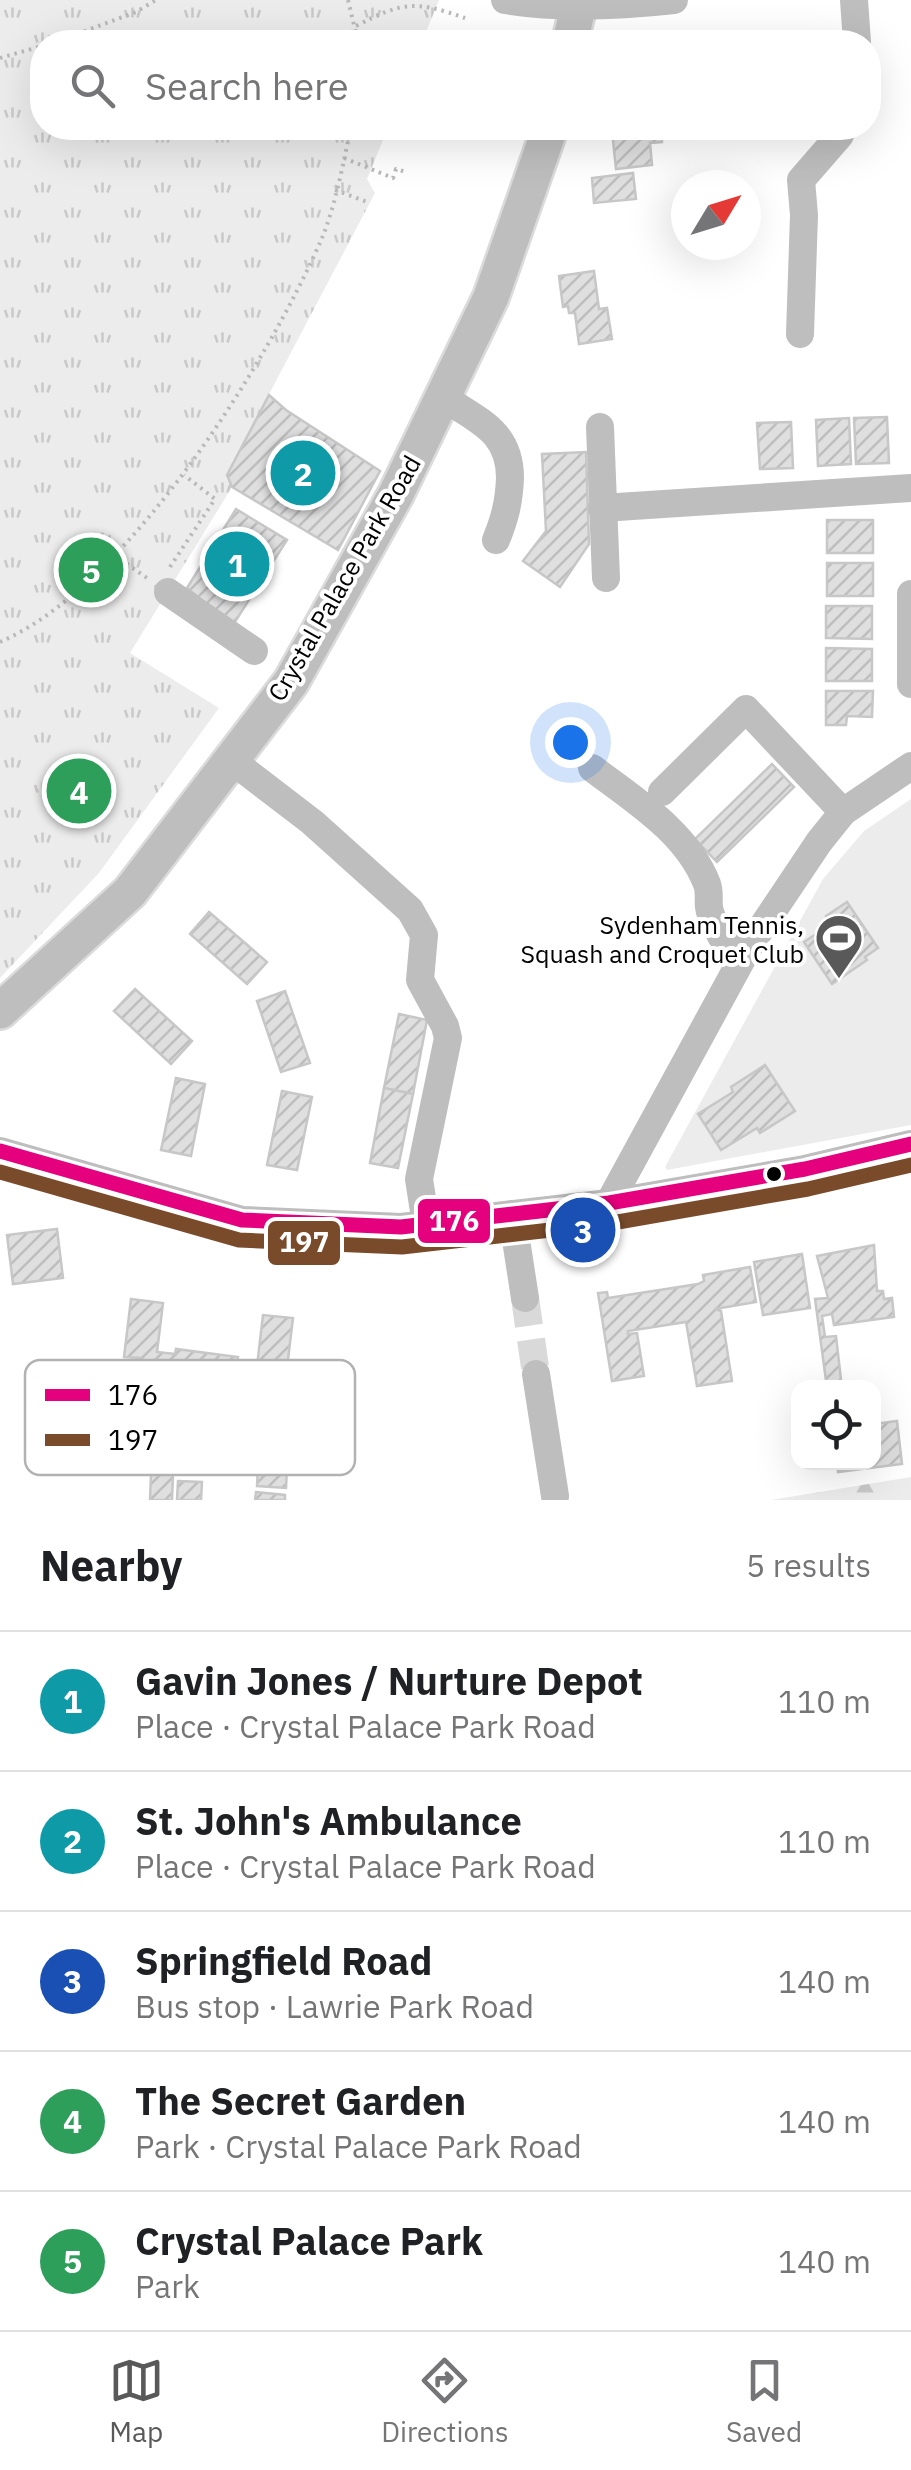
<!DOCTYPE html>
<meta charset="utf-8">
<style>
:root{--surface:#fff;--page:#f2f2f2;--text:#202124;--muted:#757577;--line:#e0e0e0;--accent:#595959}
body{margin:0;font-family:"IBM Plex Sans",sans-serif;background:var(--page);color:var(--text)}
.controls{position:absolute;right:30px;bottom:30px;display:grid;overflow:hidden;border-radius:20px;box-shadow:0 10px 40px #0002}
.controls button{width:90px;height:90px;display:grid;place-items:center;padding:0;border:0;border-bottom:2px solid var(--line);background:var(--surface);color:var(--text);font:50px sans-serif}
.compass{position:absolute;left:671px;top:170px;width:90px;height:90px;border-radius:50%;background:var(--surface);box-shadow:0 10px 40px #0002;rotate:52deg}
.you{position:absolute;left:570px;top:742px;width:35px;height:35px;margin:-25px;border:8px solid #fff;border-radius:50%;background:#1a73e8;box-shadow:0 0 0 15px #1a73e833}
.badge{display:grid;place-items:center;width:65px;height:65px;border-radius:50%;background:var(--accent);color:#fff;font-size:32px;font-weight:700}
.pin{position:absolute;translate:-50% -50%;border:5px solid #fff;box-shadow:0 2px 10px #0006}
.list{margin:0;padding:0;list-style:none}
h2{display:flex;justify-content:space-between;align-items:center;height:130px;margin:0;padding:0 40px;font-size:42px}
h2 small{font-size:32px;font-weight:400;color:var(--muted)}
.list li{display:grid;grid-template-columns:65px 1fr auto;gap:30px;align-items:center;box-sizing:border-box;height:140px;padding:0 40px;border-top:2px solid var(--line)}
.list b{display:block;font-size:38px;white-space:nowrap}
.list p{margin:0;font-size:32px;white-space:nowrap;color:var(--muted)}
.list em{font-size:32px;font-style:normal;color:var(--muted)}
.icon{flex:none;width:55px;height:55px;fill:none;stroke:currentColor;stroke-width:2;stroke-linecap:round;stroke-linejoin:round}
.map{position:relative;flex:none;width:911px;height:1500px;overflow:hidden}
.search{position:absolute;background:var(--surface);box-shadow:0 10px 40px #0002;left:30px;right:30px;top:30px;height:110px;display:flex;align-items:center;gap:25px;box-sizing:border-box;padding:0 35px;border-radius:40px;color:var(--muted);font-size:38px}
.sheet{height:830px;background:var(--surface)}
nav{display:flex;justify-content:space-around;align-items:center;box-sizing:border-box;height:140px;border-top:2px solid var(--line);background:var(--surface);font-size:28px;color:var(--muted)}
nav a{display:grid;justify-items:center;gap:5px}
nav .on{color:var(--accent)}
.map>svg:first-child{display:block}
.grass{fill:url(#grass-tufts)}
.forest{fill:url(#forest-firs)}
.pitch{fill:#ececec}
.building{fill:url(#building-hatch);stroke:#c7c7c7;stroke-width:2.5}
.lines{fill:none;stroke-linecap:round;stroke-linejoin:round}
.minor-tunnel{stroke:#d9d9d9;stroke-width:28;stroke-dasharray:28 14;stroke-linecap:butt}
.major-casing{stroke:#dbdbdb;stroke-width:40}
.path{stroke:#b9b9b9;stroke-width:4;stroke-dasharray:2.5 5;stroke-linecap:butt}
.minor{stroke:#bebebe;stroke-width:28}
.major{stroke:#bebebe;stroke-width:35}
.bus-1-casing{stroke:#fff;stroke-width:22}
.bus-2-casing{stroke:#fff;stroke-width:22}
.bus-1{stroke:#e5007d;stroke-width:15}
.bus-2{stroke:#7a4b2a;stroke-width:15}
.bus-dot{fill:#000;stroke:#fff;stroke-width:4}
.labels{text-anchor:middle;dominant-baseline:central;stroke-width:8;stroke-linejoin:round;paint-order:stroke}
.street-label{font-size:25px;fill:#000;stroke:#fff}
.poi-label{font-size:25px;fill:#000;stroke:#fff;text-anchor:end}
.key{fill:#fff;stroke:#b2b2b2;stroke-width:2.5}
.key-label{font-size:28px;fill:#000}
.line-badge{stroke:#fff;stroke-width:4}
.badge-label{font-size:28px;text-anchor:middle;font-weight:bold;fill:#fff}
</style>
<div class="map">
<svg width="911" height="1500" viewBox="0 0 911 1500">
<defs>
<pattern id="grass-tufts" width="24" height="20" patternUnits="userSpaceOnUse" patternTransform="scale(2.5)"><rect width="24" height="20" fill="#ececec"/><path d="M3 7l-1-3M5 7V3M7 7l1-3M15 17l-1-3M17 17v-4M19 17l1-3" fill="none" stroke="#c9c9c9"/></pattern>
<pattern id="forest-firs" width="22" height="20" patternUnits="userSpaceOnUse" patternTransform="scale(2.5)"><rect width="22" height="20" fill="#ececec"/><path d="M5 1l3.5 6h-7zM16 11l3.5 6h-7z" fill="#c9c9c9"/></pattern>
<pattern id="building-hatch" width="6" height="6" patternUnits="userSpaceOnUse" patternTransform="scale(2.5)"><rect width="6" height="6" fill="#dfdfdf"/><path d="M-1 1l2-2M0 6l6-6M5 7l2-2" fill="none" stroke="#bebebe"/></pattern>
</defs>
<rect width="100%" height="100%" fill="#fff"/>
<!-- grass -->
<path class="grass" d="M0,0H439L422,42H42V128H388L367,179L375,193L227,474L232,487L130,653L219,708L99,873L0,978Z"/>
<!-- forest -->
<path class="forest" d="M911,1477V1500H771Z"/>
<!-- pitch -->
<path class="pitch" d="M911,799V1125L667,1170L665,1167L823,879L864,831Z"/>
<!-- building -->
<g class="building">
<path d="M661,128L662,142L650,143L652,165L616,169L612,131Z"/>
<path d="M633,173L636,199L594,203L592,178Z"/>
<path d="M594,271L599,309L607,308L612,339L579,344L575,313H569L568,306L563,307L559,276Z"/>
<path d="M269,395L286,410L380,471L338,550L232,487L227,475Z"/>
<path d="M887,417L889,463L856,464L854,418Z"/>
<path d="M849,418L851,464L818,466L816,420Z"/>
<path d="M791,422L793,468L760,469L757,423Z"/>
<path d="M586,452L589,544L560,587L523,561L546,531L542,454Z"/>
<path d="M236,509L287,540L233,625L187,588Z"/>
<rect x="827" y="520" width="46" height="33"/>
<rect x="827" y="563" width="46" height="33"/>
<path d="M826,606H872V639L826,638Z"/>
<path d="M826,648L872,649V681H826Z"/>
<path d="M826,691H873L872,717L847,716L846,725H826Z"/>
<path d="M772,764L794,787L717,862L695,839Z"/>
<path d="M847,902L878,948L865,957L867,960L832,984L804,942L831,924L826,916Z"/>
<path d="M209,912L267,962L247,984L190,934Z"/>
<path d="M135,989L192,1041L171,1064L114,1011Z"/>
<path d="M285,991L310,1063L281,1072L257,1001Z"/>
<path d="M399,1014L427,1020L413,1094L384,1088Z"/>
<path d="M765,1065L795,1111L760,1133L757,1128L721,1150L698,1114L733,1092L731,1087Z"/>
<path d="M176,1078L205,1084L191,1156L161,1150Z"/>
<path d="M384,1088L413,1094L398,1168L370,1163Z"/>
<path d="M282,1091L312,1097L297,1170L267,1165Z"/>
<path d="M57,1229L63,1278L13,1284L7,1235Z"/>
<path d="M874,1245L877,1291H883L884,1299L892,1298L894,1317L834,1325L832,1314L822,1316L825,1337L836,1336L842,1388H827L815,1299L828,1298L817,1256Z"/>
<path d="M802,1254L810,1308L763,1315L754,1262Z"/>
<path d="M750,1267L756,1302L715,1309L721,1311L732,1381L697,1386L686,1322L628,1331V1334L637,1333L644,1376L612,1381L598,1293L607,1292L608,1298L698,1284L704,1281L703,1275Z"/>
<path d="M131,1299L163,1303L157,1352L175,1354L176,1349L238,1357L237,1364L257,1366L263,1315L293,1318L286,1376L269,1373L268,1380H263L262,1386L233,1382L232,1394L172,1386L174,1375L146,1371V1365L140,1364L141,1358L124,1357Z"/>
<path d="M897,1421L902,1464L838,1472L837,1462H874V1424Z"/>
<path d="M258,1466L287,1468L286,1488L257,1486Z"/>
<path d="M151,1474L173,1475L172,1500H150Z"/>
<path d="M178,1481L202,1482L201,1500H177Z"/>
<path d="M256,1492L285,1495V1500H255Z"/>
</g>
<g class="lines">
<!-- minor-tunnel -->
<path class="minor-tunnel" d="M525,1298L536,1374"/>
<!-- major casing -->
<g class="major-casing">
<g id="major">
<path d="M570,42L580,0"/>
<path d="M0,1011L130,892L291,682L396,494L491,297L550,128"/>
</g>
</g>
<!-- path -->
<g class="path">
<path d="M348,0L358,42"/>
<path d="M356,26C402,2 415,0 465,18"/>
<path d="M56,42L136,12L156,0"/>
<path d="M0,58L42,46"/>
<path d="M344,158L393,178L396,169L406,172"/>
<path d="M335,190L370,203"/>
<path d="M114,555L147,578"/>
<path d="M170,567L215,499L184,475"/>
<path d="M0,642C127,588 268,363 322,238C336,204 343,163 351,128"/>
</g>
<!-- minor -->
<g class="minor">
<path d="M505,0C559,9 619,6 674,0"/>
<path d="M854,0L857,42"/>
<path d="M800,334L804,215L801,180L840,135L842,128"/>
<path d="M443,397C478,421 510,431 510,478C509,502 505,518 496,540"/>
<path d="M600,427L606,578"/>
<path d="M602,508L911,488"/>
<path d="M168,592L254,651"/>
<path d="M911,594V684"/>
<path d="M231,760L312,822L410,910L424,935L420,980L445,1026L448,1038L419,1179L426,1224"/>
<path d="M592,768C634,800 687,832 707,884C710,892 708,899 709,907C710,917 717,927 721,936L748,948"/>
<path d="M662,792L746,709L843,812"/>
<path d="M0,1151L242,1220L401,1227L609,1203L805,1169L911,1144"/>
<path d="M609,1203L748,948L819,842L843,812L911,766"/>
<path d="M512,1214L525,1298"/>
<path d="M536,1374L555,1496"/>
</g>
<!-- major -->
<use href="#major" class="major"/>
<!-- bus-1 casing -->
<g class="bus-1-casing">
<path id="bus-1" d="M0,1151L242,1220L401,1227L609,1203L805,1169L911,1144"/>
</g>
<!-- bus-2 casing -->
<g class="bus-2-casing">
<path id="bus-2" d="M0,1172L239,1240L402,1247L612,1223L808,1189L911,1165"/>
</g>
<!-- bus-1 -->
<use href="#bus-1" class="bus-1"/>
<!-- bus-2 -->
<use href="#bus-2" class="bus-2"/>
</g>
<!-- icons -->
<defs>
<g id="stadium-pin" transform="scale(2.5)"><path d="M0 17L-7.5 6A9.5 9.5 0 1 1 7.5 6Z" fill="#595959" stroke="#fff"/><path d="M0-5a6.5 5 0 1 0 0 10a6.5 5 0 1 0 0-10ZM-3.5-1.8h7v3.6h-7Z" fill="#fff"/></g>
</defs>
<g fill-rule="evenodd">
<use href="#stadium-pin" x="839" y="938"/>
</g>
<!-- markers -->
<circle class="bus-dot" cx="774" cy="1174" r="9"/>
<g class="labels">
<!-- street labels -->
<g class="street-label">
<text transform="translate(344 578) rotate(-60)">Crystal Palace Park Road</text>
</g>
<!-- poi labels -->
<g class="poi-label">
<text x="804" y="924">Sydenham Tennis,<tspan x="804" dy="29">Squash and Croquet Club</tspan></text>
</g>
</g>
<!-- legend -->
<rect x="25" y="1360" width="330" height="115" rx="15" class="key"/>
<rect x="45" y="1389" width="45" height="12" fill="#e5007d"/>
<rect x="45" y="1434" width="45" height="12" fill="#7a4b2a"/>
<g class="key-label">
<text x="108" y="1405">176</text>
<text x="108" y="1450">197</text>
</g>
<g class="line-badge">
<rect x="416" y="1197" width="76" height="48" rx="10" fill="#e5007d"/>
<rect x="266" y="1219" width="76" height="48" rx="10" fill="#7a4b2a"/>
</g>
<g class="badge-label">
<text x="454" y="1231">176</text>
<text x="304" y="1252">197</text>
</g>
</svg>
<div class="controls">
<button><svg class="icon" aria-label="locate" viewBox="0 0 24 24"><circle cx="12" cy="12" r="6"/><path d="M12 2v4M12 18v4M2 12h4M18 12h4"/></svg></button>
</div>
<svg class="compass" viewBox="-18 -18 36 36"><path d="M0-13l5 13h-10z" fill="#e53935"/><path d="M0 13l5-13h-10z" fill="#757577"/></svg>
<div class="you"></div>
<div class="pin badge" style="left:237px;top:564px;background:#0f9aa8">1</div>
<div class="pin badge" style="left:303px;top:473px;background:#0f9aa8">2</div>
<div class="pin badge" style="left:583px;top:1230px;background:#1a4fb4">3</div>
<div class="pin badge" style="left:79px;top:791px;background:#2e9e5b">4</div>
<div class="pin badge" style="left:91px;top:570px;background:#2e9e5b">5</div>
<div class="search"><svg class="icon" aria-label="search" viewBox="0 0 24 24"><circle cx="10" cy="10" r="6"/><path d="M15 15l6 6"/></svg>Search here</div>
</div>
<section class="sheet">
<h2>Nearby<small>5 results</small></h2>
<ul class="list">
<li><span class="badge" style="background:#0f9aa8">1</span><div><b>Gavin Jones / Nurture Depot</b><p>Place · Crystal Palace Park Road</p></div><em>110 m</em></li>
<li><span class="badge" style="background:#0f9aa8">2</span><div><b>St. John's Ambulance</b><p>Place · Crystal Palace Park Road</p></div><em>110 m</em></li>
<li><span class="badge" style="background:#1a4fb4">3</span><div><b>Springfield Road</b><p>Bus stop · Lawrie Park Road</p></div><em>140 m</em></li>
<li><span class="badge" style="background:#2e9e5b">4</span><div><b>The Secret Garden</b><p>Park · Crystal Palace Park Road</p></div><em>140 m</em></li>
<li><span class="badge" style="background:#2e9e5b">5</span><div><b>Crystal Palace Park</b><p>Park</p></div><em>140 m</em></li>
</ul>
</section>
<nav>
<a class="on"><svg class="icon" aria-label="map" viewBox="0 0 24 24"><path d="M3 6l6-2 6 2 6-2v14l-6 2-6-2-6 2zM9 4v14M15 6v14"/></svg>Map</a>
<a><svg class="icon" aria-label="directions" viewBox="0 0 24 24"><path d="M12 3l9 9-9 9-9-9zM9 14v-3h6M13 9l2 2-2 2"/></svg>Directions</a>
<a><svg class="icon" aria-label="saved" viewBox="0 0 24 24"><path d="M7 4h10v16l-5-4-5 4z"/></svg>Saved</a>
</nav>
